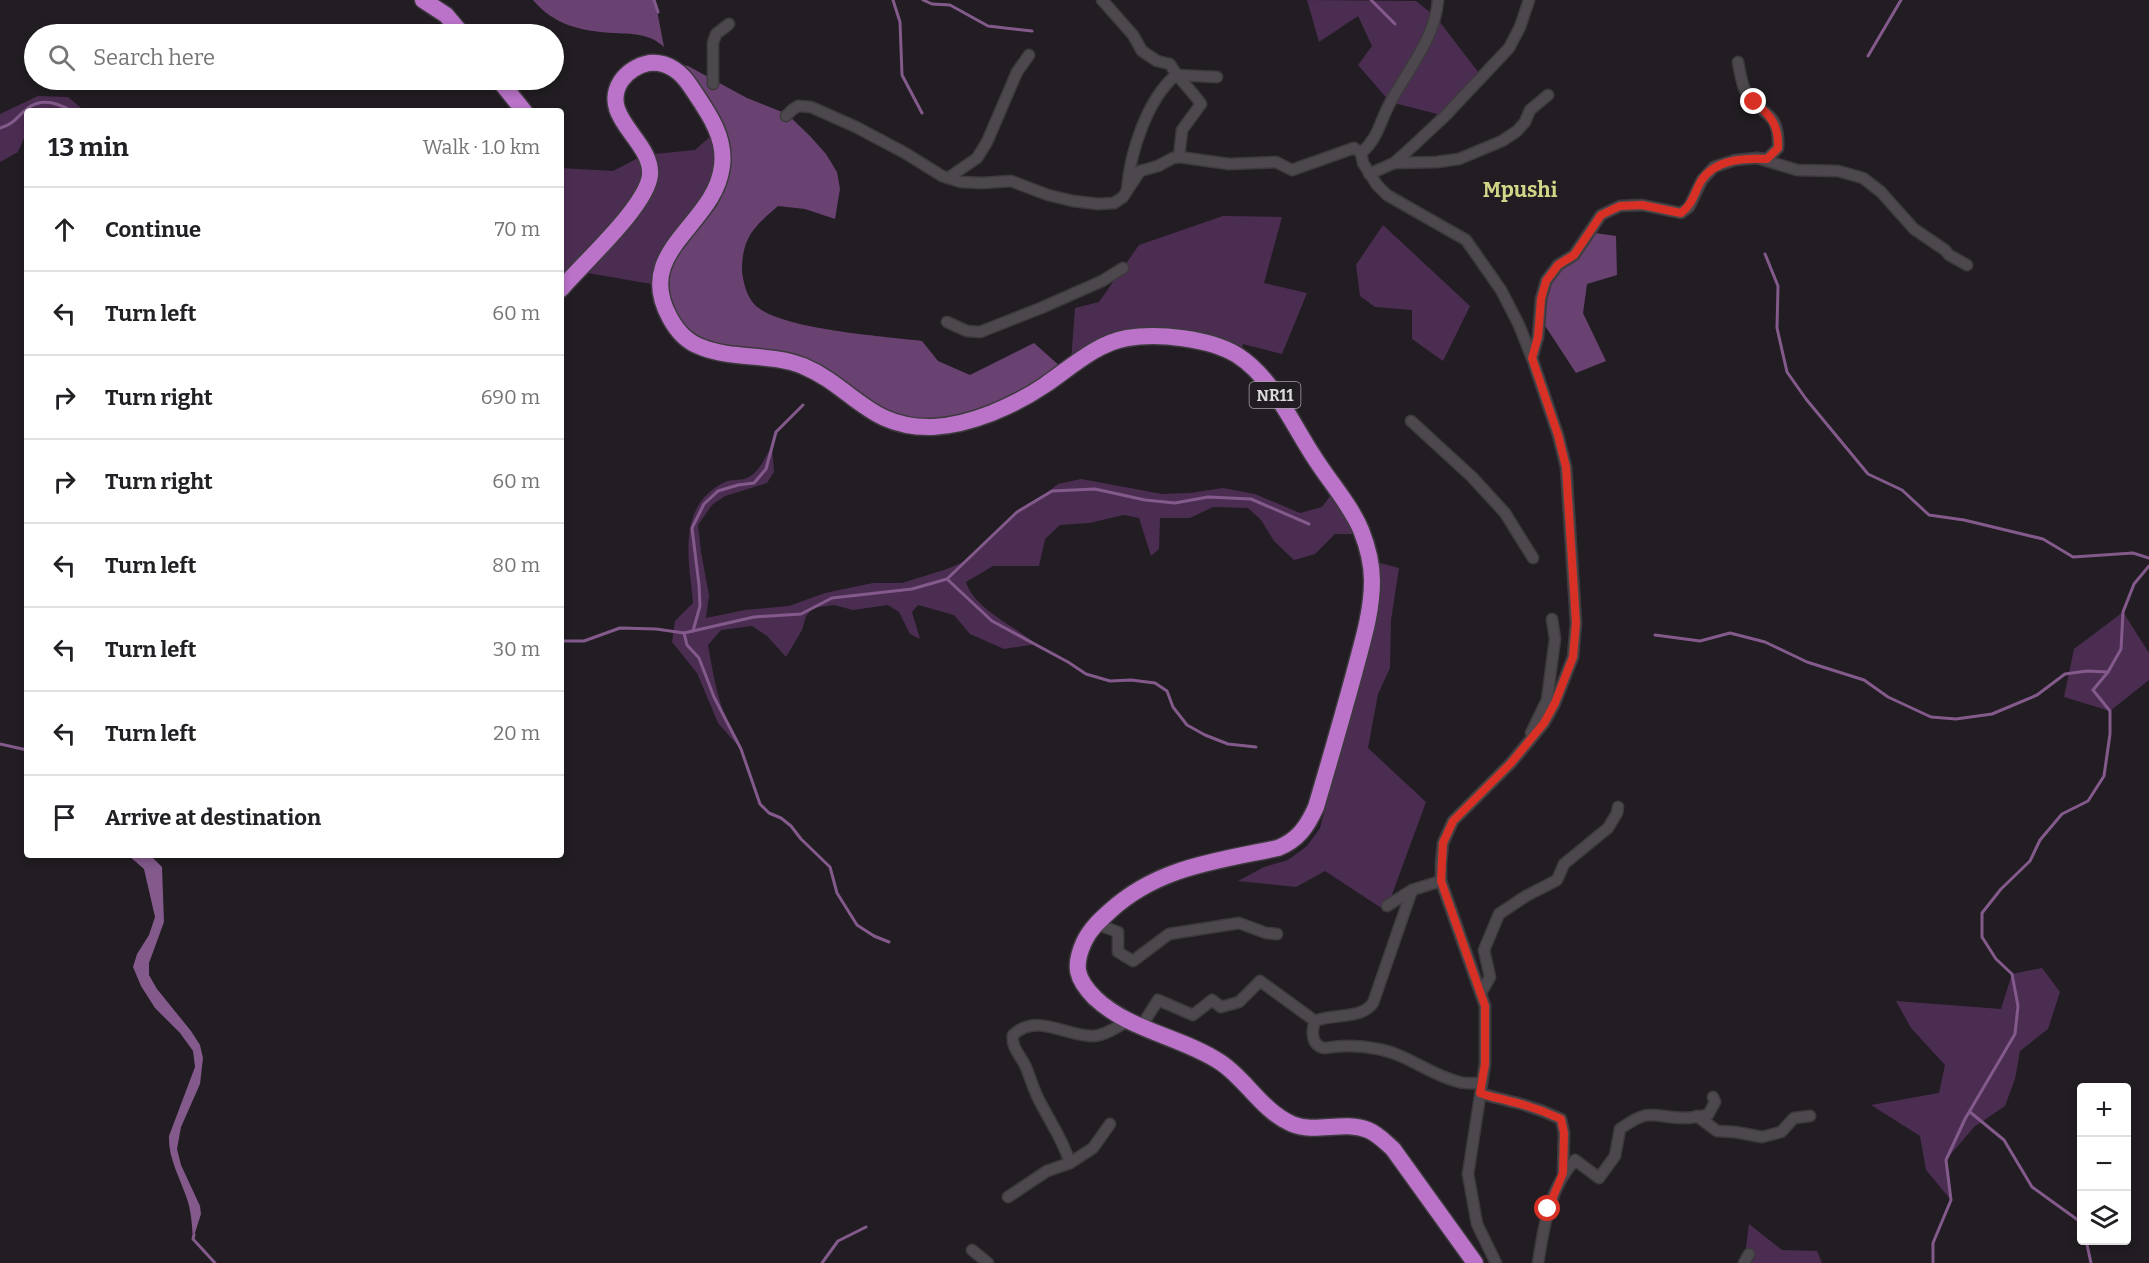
<!DOCTYPE html>
<meta charset="utf-8">
<style>
:root{--surface:#fff;--page:#f6f6f6;--text:#202124;--muted:#757577;--line:#e0e0e0}
body{margin:0;font-family:Bitter,serif;background:var(--page);color:var(--text)}
.controls{position:absolute;right:18px;bottom:18px;display:grid;overflow:hidden;border-radius:6px;box-shadow:0 3px 9px #0003}
.controls button{width:54px;height:54px;display:grid;place-items:center;padding:0;border:0;border-bottom:2px solid var(--line);background:var(--surface);color:var(--text);font:30px sans-serif}
.stop{position:absolute;width:18px;height:18px;margin:-14px;border:4px solid #d93025;border-radius:50%;background:#fff}
.stop.end{background:#d93025;border-color:#fff;box-shadow:0 2px 6px #0008}
.list{margin:0;padding:0;list-style:none}
h2{display:flex;justify-content:space-between;align-items:center;height:78px;margin:0;padding:0 24px;font-size:26px}
h2 small{font-size:20px;font-weight:400;color:var(--muted)}
.list li{display:grid;grid-template-columns:39px 1fr auto;gap:18px;align-items:center;box-sizing:border-box;height:84px;padding:0 24px;border-top:2px solid var(--line)}
.list b{display:block;font-size:22px;white-space:nowrap}
.list em{font-size:20px;font-style:normal;color:var(--muted)}
.icon{flex:none;width:33px;height:33px;fill:none;stroke:currentColor;stroke-width:2;stroke-linecap:round;stroke-linejoin:round}
.map{position:relative;flex:none;width:2149px;height:1263px;overflow:hidden}
.search{position:absolute;background:var(--surface);box-shadow:0 3px 9px #0003;left:24px;top:24px;width:540px;height:66px;display:flex;align-items:center;gap:15px;box-sizing:border-box;padding:0 21px;border-radius:33px;color:var(--muted);font-size:22px}
.panel{position:absolute;background:var(--surface);box-shadow:0 3px 9px #0003;left:24px;top:108px;width:540px;height:750px;border-radius:6px}
.map>svg:first-child{display:block}
.green{fill:#4c2d52}
.forest{fill:#6a4271}
.water{fill:#835a8b}
.lines{fill:none;stroke-linecap:round;stroke-linejoin:round}
.stream{stroke:#835a8b;stroke-width:3}
.minor-casing{stroke:#3d3a3d;stroke-width:13}
.trunk-casing{stroke:#3d3a3d;stroke-width:19}
.minor{stroke:#4d484d;stroke-width:10}
.trunk{stroke:#ba73c9;stroke-width:16}
.route{stroke:#d93025;stroke-width:8}
.labels{text-anchor:middle;dominant-baseline:central;stroke-width:6;stroke-linejoin:round;paint-order:stroke}
.shield{fill:#211d22;stroke:#a5a1a5;stroke-width:1.5}
.shield-label{font-size:16px;font-weight:bold;fill:#dddadd}
.quarter-label{font-size:21px;font-weight:bold;fill:#d1d587;stroke:#211d22}
</style>
<div class="map">
<svg width="2149" height="1263" viewBox="0 0 2149 1263">
<rect width="100%" height="100%" fill="#211d22"/>
<!-- green -->
<g class="green">
<path d="M1307,0L1416,1L1436,17L1482,77L1445,116L1390,102L1358,65L1372,46L1358,16L1319,42Z"/>
<path d="M38,96L68,97L81,108L96,111H27V131L18,152L0,162V114Z"/>
<path d="M720,128L727,162L725,186L717,206L698,227L663,286L582,272L561,294V168L613,171L644,155L695,150Z"/>
<path d="M1223,216L1282,217L1264,283L1307,293L1282,354L1243,344L1237,362L1199,349L1151,344L1110,351L1070,375L1075,308L1099,302L1139,245Z"/>
<path d="M1383,225L1470,306L1443,361L1412,339V310L1375,307L1360,296L1356,265Z"/>
<path d="M772,445L774,472L767,483L725,496L712,505L698,525L701,552L709,595L706,618L745,610L789,606L825,593L873,583H902L947,569L968,560L1017,512L1039,499L1058,484L1081,479L1162,494L1190,493L1223,488L1255,494L1300,513L1322,507L1333,492L1361,534H1335L1315,554L1294,560L1274,541L1261,520L1248,508L1213,507L1190,518H1160L1159,549L1151,556L1139,518L1124,515L1089,523L1060,525L1045,539L1039,566H993L966,582C974,609 1015,626 1036,644L1004,649L970,634L954,615L918,605L912,612L920,639L910,634L899,612L888,605L853,610L834,605L813,608L806,616L802,630L786,657L767,636L752,626L721,630L708,645C715,685 720,713 741,749L718,723L697,673L672,642L675,621L693,603C689,559 676,506 725,482C732,479 740,481 747,478C760,472 766,456 772,445Z"/>
<path d="M1380,563L1399,568L1391,620L1390,668L1378,694L1368,748L1426,802L1386,911L1325,871L1296,887L1238,881L1264,867L1288,860L1307,846L1320,828L1368,649L1380,592Z"/>
<path d="M2123,612L2149,653V680L2110,711L2064,697L2074,649Z"/>
<path d="M2042,968L2060,992L2048,1029L2020,1051L2015,1079L2005,1106L1974,1127L1946,1160L1951,1200L1926,1170L1920,1136L1871,1105L1939,1093L1945,1065L1911,1028L1896,1001L2001,1009L2012,974Z"/>
<path d="M1749,1224L1782,1250L1817,1251L1822,1263H1744Z"/>
</g>
<!-- forest -->
<g class="forest">
<path d="M533,0H655L664,47C649,33 632,34 612,33C581,31 554,25 533,0Z"/>
<path d="M679,64L688,66L747,98L787,114L810,136L826,154L837,172L840,189L835,219L805,209L778,206C754,227 742,237 742,271C743,282 747,297 755,305C781,330 884,336 922,341L938,361L970,375L1034,343L1070,375L931,432L821,378L788,368L698,350L664,311L673,251L698,227L717,206L725,186L727,162Z"/>
<path d="M1588,232L1616,236L1617,275L1587,284L1583,313L1606,361L1576,373L1540,318L1546,281Z"/>
</g>
<!-- water -->
<path class="water" d="M128,855H150L162,867L164,922L149,963V975L157,989L191,1031L200,1045L203,1058L200,1084L181,1127L177,1149L181,1165L200,1206L201,1214L193,1239C192,1224 191,1209 186,1196C179,1176 168,1157 169,1136L195,1067L193,1051L180,1033L155,1008L141,986L133,967L137,954L149,935L155,917L144,869Z"/>
<g class="lines">
<!-- stream -->
<g class="stream">
<path d="M654,0L658,12"/>
<path d="M893,0L900,22L902,75L922,113"/>
<path d="M923,0L932,4L950,5L988,26L1032,31"/>
<path d="M1371,0L1395,24"/>
<path d="M1868,56L1901,0"/>
<path d="M0,128C17,123 18,114 31,106C44,98 60,104 72,111"/>
<path d="M1765,254L1778,286L1777,328L1787,372L1806,399L1868,474L1902,490L1929,515L1964,520L2043,539L2073,557L2133,553L2149,558"/>
<path d="M947,579L992,621L1068,662L1086,674L1110,681L1131,680L1155,683L1167,691L1173,707L1187,725L1205,735L1228,744L1256,747"/>
<path d="M693,631L700,606L699,585L692,528L704,504L718,491L738,485L754,483L766,469L776,432L803,405"/>
<path d="M684,633L687,645L699,658L714,697L741,749L760,804L769,813L781,818L791,826L801,839L830,867L837,893L857,925L874,936L889,942"/>
<path d="M1655,635L1700,641L1730,633L1765,642L1807,662L1864,680L1888,697L1931,717L1956,719L1992,714L2037,695L2065,674L2087,671L2108,672"/>
<path d="M561,641H584L620,628L656,629L684,633L754,617L801,614L832,598L912,589L947,579L1017,512L1052,491L1095,489L1145,500L1175,503L1208,497L1251,499L1309,524"/>
<path d="M0,744L27,750"/>
<path d="M1970,1112L2004,1140L2032,1187L2082,1223"/>
<path d="M194,1235L193,1239L215,1263"/>
<path d="M2086,1240L2091,1263"/>
<path d="M822,1263L838,1241L866,1227"/>
<path d="M1933,1263V1243L1951,1200L1946,1160L1965,1119L2015,1034L2018,1006L2012,974L1996,959L1982,937V913L2001,889L2030,861L2040,840L2062,814L2088,801L2104,776L2110,734V711L2093,690L2108,672L2121,649L2123,612L2134,584L2149,566"/>
</g>
<!-- minor casing -->
<g class="minor-casing">
<g id="minor">
<path d="M1102,0L1133,35L1142,51L1157,61L1170,64C1178,79 1191,89 1201,104L1182,130L1179,157"/>
<path d="M1738,62C1740,72 1741,81 1745,90C1757,117 1780,106 1778,148L1767,159L1757,158"/>
<path d="M713,84V43L716,34L729,24"/>
<path d="M786,116L792,110L798,106L811,107L856,127L905,153L942,176L961,182L982,183L1011,181L1048,195L1073,201L1098,204L1114,203L1123,197L1140,171L1158,166L1173,158L1179,157L1229,164L1276,162L1292,170L1354,148L1361,153L1363,163L1377,185L1387,195L1466,240L1501,290L1519,325L1532,358L1558,435L1566,467L1576,623L1573,657L1555,703L1544,723L1511,763L1453,821L1443,843L1441,864V881L1485,1006V1064L1468,1174L1477,1224L1496,1263"/>
<path d="M1361,153C1379,138 1380,120 1391,101C1409,68 1435,38 1438,0"/>
<path d="M1394,163L1437,162L1459,159L1502,141L1517,131L1525,122L1530,110L1548,95"/>
<path d="M1369,174L1394,163L1414,145L1445,116L1509,48L1520,27L1529,0"/>
<path d="M948,178L977,158L987,142L1017,72L1029,55"/>
<path d="M1127,190C1130,153 1147,99 1176,75L1217,77"/>
<path d="M947,322L967,331L980,332L1041,308L1102,281L1123,268"/>
<path d="M1532,358L1538,337L1541,299L1546,281L1558,265L1574,255L1601,215L1620,206L1642,205L1681,213L1689,207L1702,180L1714,167L1735,160L1757,158L1797,170L1838,171L1863,178L1881,192L1914,229L1945,250L1949,255L1967,265"/>
<path d="M1411,421L1472,477L1505,513L1533,558"/>
<path d="M1531,733L1547,700L1555,639L1552,619"/>
<path d="M1412,890L1373,1003C1361,1020 1333,1013 1315,1021C1312,1029 1311,1041 1319,1046C1323,1049 1328,1048 1333,1047C1348,1045 1363,1046 1378,1049C1407,1054 1430,1075 1459,1082C1466,1084 1475,1083 1482,1083"/>
<path d="M1387,906L1412,890L1441,881"/>
<path d="M1096,924L1118,932V952L1133,961L1169,934L1239,923L1266,933L1277,934"/>
<path d="M1481,993L1490,977L1484,950L1499,914L1526,896L1557,880L1564,864L1608,828L1617,813L1618,807"/>
<path d="M1141,1027L1158,1000L1193,1015L1212,1000L1221,1007L1239,1002L1260,981L1315,1021"/>
<path d="M1481,1093C1490,1097 1499,1098 1509,1101C1527,1105 1544,1111 1561,1119L1564,1133L1563,1173"/>
<path d="M1697,1116L1717,1131L1735,1132L1762,1137L1781,1132L1794,1118L1810,1116"/>
<path d="M1070,1163C1063,1139 1050,1122 1039,1100C1033,1089 1030,1076 1025,1065C1020,1055 1011,1047 1013,1035C1037,1012 1066,1037 1094,1036C1106,1035 1117,1027 1128,1021"/>
<path d="M1008,1197L1047,1171L1070,1163L1093,1148L1110,1124"/>
<path d="M972,1250L988,1263"/>
<path d="M1538,1263C1544,1226 1549,1189 1575,1160L1599,1178L1615,1156L1620,1129C1651,1107 1650,1117 1684,1118C1692,1118 1700,1116 1708,1115L1715,1102L1713,1097"/>
<path d="M1744,1263L1749,1254"/>
</g>
</g>
<!-- trunk casing -->
<g class="trunk-casing">
<g id="trunk">
<path d="M423,0L446,15L462,34"/>
<path d="M499,80L524,111"/>
<path d="M561,289C583,263 647,206 650,175C653,141 598,117 621,81C627,72 638,65 649,63C668,61 682,73 691,87C707,111 726,136 722,166C715,226 632,250 670,318C677,331 687,342 701,347C733,360 770,353 803,366C853,387 869,429 933,427C971,425 1014,406 1045,385C1070,368 1097,343 1127,338C1158,333 1209,338 1237,355C1273,378 1291,422 1314,457C1329,481 1350,504 1361,530C1367,545 1372,564 1372,581C1372,613 1362,643 1354,674C1342,718 1329,763 1316,807C1307,827 1298,840 1278,848C1217,861 1158,867 1110,911C1100,920 1090,929 1084,942C1073,966 1076,979 1095,998C1130,1031 1180,1036 1220,1062C1246,1079 1262,1111 1292,1124C1316,1134 1343,1120 1368,1130C1378,1134 1385,1142 1393,1149L1475,1263"/>
</g>
</g>
<!-- minor -->
<use href="#minor" class="minor"/>
<!-- trunk -->
<use href="#trunk" class="trunk"/>
</g>
<g class="lines">
<!-- route -->
<path class="route" d="M1548,1209L1563,1173L1564,1133L1561,1119C1544,1111 1527,1105 1509,1101C1499,1098 1490,1097 1480,1093L1485,1064V1006L1441,881L1443,843L1453,821L1511,763L1544,723L1555,703L1573,657L1576,623L1566,467L1558,435L1532,358L1538,337L1541,299L1546,281L1558,265L1574,255L1601,215L1620,206L1642,205L1681,213C1693,204 1694,193 1701,181C1715,159 1744,158 1767,159L1778,148C1779,126 1771,115 1754,102"/>
</g>
<g class="labels">
<!-- shield labels -->
<rect class="shield" x="1249.5" y="382" width="51" height="26" rx="4.5"/>
<g class="shield-label">
<text x="1275" y="395">NR11</text>
</g>
<!-- quarter labels -->
<g class="quarter-label">
<text x="1520" y="190">Mpushi</text>
</g>
</g>
</svg>
<div class="controls">
<button>+</button>
<button>−</button>
<button><svg class="icon" aria-label="layers" viewBox="0 0 24 24"><path d="M12 4l9 5-9 5-9-5zM3 14l9 5 9-5"/></svg></button>
</div>
<div class="stop" style="left:1548px;top:1209px"></div>
<div class="stop end" style="left:1754px;top:102px"></div>
<div class="search"><svg class="icon" aria-label="search" viewBox="0 0 24 24"><circle cx="10" cy="10" r="6"/><path d="M15 15l6 6"/></svg>Search here</div>
<section class="panel">
<h2>13 min<small>Walk · 1.0 km</small></h2>
<ul class="list">
<li><svg class="icon" aria-label="ahead" viewBox="0 0 24 24"><path d="M12 20V5M6 11l6-6 6 6"/></svg><div><b>Continue</b></div><em>70 m</em></li>
<li><svg class="icon" aria-label="left" viewBox="0 0 24 24"><path d="M17 20v-9H6M10 6l-5 5 5 5"/></svg><div><b>Turn left</b></div><em>60 m</em></li>
<li><svg class="icon" aria-label="right" viewBox="0 0 24 24"><path d="M7 20v-9h11M14 6l5 5-5 5"/></svg><div><b>Turn right</b></div><em>690 m</em></li>
<li><svg class="icon" aria-label="right" viewBox="0 0 24 24"><path d="M7 20v-9h11M14 6l5 5-5 5"/></svg><div><b>Turn right</b></div><em>60 m</em></li>
<li><svg class="icon" aria-label="left" viewBox="0 0 24 24"><path d="M17 20v-9H6M10 6l-5 5 5 5"/></svg><div><b>Turn left</b></div><em>80 m</em></li>
<li><svg class="icon" aria-label="left" viewBox="0 0 24 24"><path d="M17 20v-9H6M10 6l-5 5 5 5"/></svg><div><b>Turn left</b></div><em>30 m</em></li>
<li><svg class="icon" aria-label="left" viewBox="0 0 24 24"><path d="M17 20v-9H6M10 6l-5 5 5 5"/></svg><div><b>Turn left</b></div><em>20 m</em></li>
<li><svg class="icon" aria-label="arrive" viewBox="0 0 24 24"><path d="M6 21V4h12l-3 4 3 4H6"/></svg><div><b>Arrive at destination</b></div></li>
</ul>
</section>
</div>
